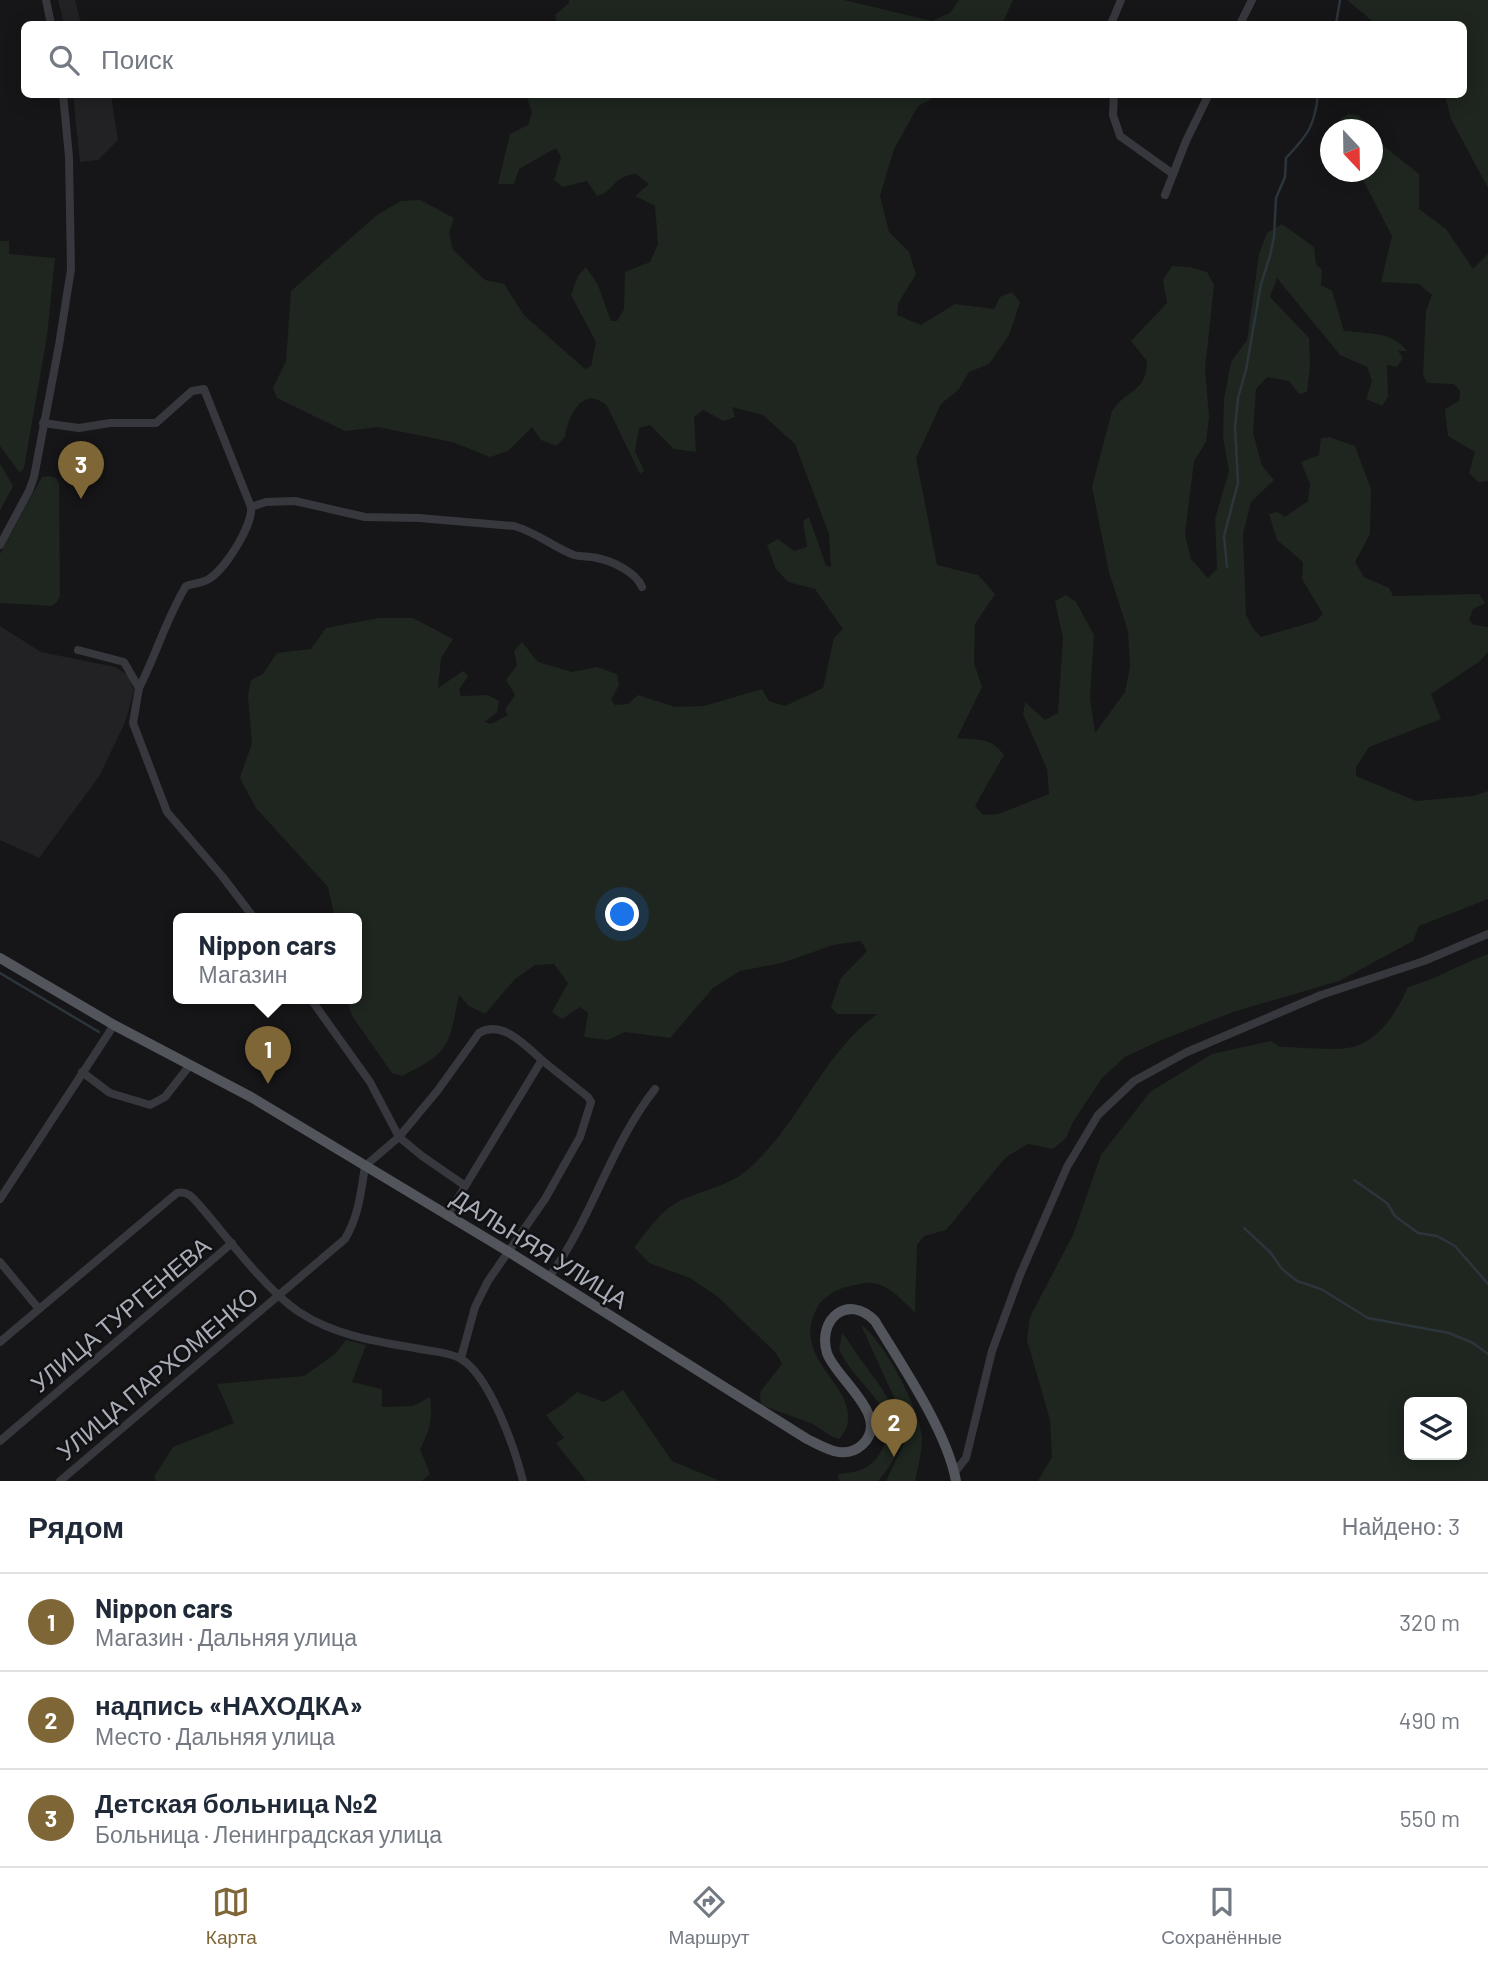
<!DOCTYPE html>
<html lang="ru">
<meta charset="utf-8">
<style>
:root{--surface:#fff;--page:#f2f2f3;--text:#1f2937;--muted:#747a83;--line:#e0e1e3;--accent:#7e6636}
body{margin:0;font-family:Barlow,sans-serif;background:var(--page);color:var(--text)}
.controls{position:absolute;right:21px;bottom:21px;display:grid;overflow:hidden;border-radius:10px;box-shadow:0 4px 18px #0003}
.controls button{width:63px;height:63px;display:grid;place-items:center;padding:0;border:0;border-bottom:2px solid var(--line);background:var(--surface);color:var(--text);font:35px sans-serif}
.compass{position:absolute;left:1320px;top:119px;width:63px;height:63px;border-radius:50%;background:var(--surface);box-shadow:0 4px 18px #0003;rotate:158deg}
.you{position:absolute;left:623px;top:915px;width:24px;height:24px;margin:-18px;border:5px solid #fff;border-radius:50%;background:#1a73e8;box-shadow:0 0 0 10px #1a73e833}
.badge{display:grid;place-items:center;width:46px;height:46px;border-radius:50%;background:var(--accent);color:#fff;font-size:23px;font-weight:700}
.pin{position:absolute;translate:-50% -58px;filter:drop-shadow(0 2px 4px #0008)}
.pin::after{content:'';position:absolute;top:37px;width:24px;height:21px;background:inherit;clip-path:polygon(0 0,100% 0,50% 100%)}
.popup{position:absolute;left:173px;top:913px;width:189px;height:91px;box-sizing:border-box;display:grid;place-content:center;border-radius:10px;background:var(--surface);filter:drop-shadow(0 2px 5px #0005);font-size:23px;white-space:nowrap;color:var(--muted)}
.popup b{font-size:26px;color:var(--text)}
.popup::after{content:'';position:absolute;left:50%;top:100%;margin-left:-14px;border:14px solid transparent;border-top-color:var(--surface)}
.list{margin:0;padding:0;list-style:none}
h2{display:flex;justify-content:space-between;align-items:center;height:91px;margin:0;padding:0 28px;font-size:30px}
h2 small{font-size:23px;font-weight:400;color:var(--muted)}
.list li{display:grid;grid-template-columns:46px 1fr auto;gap:21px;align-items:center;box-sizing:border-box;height:98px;padding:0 28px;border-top:2px solid var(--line)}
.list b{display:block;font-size:26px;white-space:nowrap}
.list p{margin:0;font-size:23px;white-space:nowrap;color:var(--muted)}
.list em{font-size:23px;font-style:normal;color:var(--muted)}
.icon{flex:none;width:38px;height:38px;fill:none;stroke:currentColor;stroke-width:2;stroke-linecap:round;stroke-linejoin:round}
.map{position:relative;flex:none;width:1488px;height:1481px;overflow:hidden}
.search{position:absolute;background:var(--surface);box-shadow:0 4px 18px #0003;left:21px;right:21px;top:21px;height:77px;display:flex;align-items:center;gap:18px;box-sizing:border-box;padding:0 24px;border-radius:10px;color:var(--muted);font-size:26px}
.sheet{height:385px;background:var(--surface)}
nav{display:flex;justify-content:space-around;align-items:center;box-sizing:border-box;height:98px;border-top:2px solid var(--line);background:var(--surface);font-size:19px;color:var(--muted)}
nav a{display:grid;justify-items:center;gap:4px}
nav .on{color:var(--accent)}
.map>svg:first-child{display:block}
.built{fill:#222225}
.green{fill:#1e261f;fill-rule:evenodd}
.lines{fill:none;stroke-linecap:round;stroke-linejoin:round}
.stream{stroke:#2c353c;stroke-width:2.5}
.minor{stroke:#37383d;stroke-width:8}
.major{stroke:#53555c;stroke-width:10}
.labels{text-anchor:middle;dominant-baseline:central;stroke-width:5;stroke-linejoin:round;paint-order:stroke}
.street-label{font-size:24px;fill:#a8adb8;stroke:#111113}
</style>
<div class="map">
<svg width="1488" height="1481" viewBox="0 0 1488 1481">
<rect width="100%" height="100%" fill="#161618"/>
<!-- built -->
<g class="built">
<path d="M58,0H75L81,24H64Z"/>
<path d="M73,95H111L118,140L98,160L80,162Z"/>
<path d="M0,626L41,652L115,667L129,676L134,691L125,722L100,775L39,858L0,840Z"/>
</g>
<!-- green -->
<g class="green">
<path d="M569,0H844L932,21L950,13L959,0H1013L1002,24H557L555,15L569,3Z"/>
<path d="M1347,0H1488V188L1451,119L1445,95L1464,94V24H1376Z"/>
<path d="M526,95H939L918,106L894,149L880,196L889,232L909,252L916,274L898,304L897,315L921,325L955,304L994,309L1000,297L1012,292L1020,302L1009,335L989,364L969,372L959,389L941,404L916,458L937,565L978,575L995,594L975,624L974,663L982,687L957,738C979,741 990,736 1004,755L975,806L983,815L998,814L1049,794L1047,769L1023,714L1025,702L1045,720L1058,713L1063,638L1055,601L1066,595L1076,602L1094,635L1090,698L1095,733L1125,692L1130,667L1128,631L1109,572L1092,487L1112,411C1127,388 1146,394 1147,361L1131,341L1167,303L1163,280L1172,266L1190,267L1207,272L1214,285L1205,369L1209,417L1206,442L1194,461L1185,534L1191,559L1208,578L1217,569L1215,519L1229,471L1223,437L1224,399L1231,362L1247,340L1259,254L1267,233L1282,224L1314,247L1316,264L1322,270L1321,285L1332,291L1344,331C1366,333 1394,332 1407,351H1398L1403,358L1397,367L1387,365L1388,397L1382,406L1366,399L1372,381L1367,367L1340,355L1277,278L1270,297L1309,338L1310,366L1307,392L1299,394L1289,381L1267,377L1256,389L1253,433L1262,466L1274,480L1251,502L1243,534L1246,615L1254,630L1261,637L1316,621L1323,614L1302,579L1303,562L1277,540L1269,514L1278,512L1285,517L1308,501L1310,484L1301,462L1319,455L1321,438L1329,437L1355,446L1371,489L1370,534L1355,562L1364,577L1389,588L1393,596L1479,594L1485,603L1473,609L1469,620L1474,625L1488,627V652L1480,661L1431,694L1441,719L1369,747L1356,767V776L1416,801L1473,796L1488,791V899L1419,926L1413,941L1339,981L1233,1012L1159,1041L1125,1057L1102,1078L1073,1122L1066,1138L1053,1149L1028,1144L1006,1157L946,1230L924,1236L917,1245L915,1313C902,1300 886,1281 866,1283C846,1286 825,1291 816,1310C792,1358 851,1382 848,1419C848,1427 844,1433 839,1439L831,1436L813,1424L761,1405L760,1392L782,1364L776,1353L718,1297L690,1278L649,1263L634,1247C645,1235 656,1217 670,1207C692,1191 726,1189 747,1170C799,1126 821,1055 877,1014H837L831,1007L841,978L867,951L861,941L833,945L782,963L740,971L713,988L670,1038L625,1032L608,1040L584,1037L588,1013L580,1007L562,1019L552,1012L568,983L554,964L535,965L515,979L485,1014L469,1006L459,995C448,1048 451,1051 402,1076L392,1073L352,1016L346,998H357V918H335L328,887L256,808L240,778L252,743L248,696L251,680L263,674L277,653L311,649L326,628L379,618H413L453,639L441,658L438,688L463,671L468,676L459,690L461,696L488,695L499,701L497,712L485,722L491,724L508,715L505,710L515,695L506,680L517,665L514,651L522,642L538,662L572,672L597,667L617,674L619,685L611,700L615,705L628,704L638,695L675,707L704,706L762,689L769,701L785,706L823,688L834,638L843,629L815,589L788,582L776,569L767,545L778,539L794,551L807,547L803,521L809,517L826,566L831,567L829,534L795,444L763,415L732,407L735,417L724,421L703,410L694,417L696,452L674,449L650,425L639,428L635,451L644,471L640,474L607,406C583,384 568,416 565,437L556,446L541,440L532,427L508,451L490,457L452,442L378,427L345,431L277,398L273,388L286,361L291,291L377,215L401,201L420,200L454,218L449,233L453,250L485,280L504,284L524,315L585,369L591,366L596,342L571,295L578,276L586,267L598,285L611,321H617L624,309L625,272L650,262L658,244L655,206L635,196L649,184L636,174C613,176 614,192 597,196L587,181L563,187L554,180L561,157L556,148L519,169L514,184H498L510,134L528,125L532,112Z"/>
<path d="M1348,114L1358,115L1371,129H1343L1341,119Z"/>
<path d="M1373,131L1380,143L1419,174V209L1446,229L1473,269L1488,254V481L1478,482L1469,473L1475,452L1448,436L1445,409L1459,401L1460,391L1454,384L1427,383L1423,375L1426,311L1432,295L1419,284L1381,282L1392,236L1359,172H1372Z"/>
<path d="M0,241H9V254L55,258L47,336L24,468L20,473L0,446Z"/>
<path d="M0,464L13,486L0,511Z"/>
<path d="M49,476L56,478L59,484L60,596L57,602L51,606L0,603V554L42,477Z"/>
<path d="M1488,954V1481H1038L1052,1457L1050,1420L1027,1340L1030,1317L1073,1235L1101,1155L1150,1092L1212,1054L1271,1041L1280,1047C1298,1047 1337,1051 1353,1047C1381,1039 1397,1011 1408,987C1436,979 1461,964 1488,954ZM1409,1402H1462V1455H1409Z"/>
<path d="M861,1325C883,1339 921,1411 922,1438C922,1453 918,1467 915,1481H886L906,1439L897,1404Z"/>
<path d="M842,1333C849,1341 854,1351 861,1360C891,1401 921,1434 878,1481H839L838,1474C857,1472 870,1470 880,1453C901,1420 874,1397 854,1373C848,1366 844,1358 839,1350Z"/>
<path d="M346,1340L366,1345L352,1382L382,1389V1407L413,1406L430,1397C433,1418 430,1430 420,1449L430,1474L422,1481H156L154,1477L173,1447L234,1423L217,1384L304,1376L335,1354Z"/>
<path d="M623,1390L672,1461L720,1481H586L556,1443L564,1438L546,1415L562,1405L577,1392L604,1402Z"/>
</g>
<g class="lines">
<!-- stream -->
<g class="stream">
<path d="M1336,24L1340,0"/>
<path d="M1227,567L1224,536L1238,483L1235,427L1238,398L1246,370L1261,284L1270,256L1274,237L1276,198L1285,177L1286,158C1307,136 1315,126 1318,94"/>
<path d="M0,973L99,1032"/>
<path d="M1354,1180L1387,1203L1395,1216L1418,1233L1437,1236L1455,1246L1488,1284"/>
<path d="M1244,1228L1270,1252L1282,1269L1297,1281L1321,1289L1368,1318L1449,1333L1473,1343L1488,1354"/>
</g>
<!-- minor -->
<g class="minor">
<path d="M46,0L51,24"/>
<path d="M1111,24L1121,0"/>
<path d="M1240,24L1252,0"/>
<path d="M1114,94L1113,115L1120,136L1173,174"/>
<path d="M1165,195L1186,141L1209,94"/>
<path d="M43,423L79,428L110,423H156L192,391L204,389L251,507C253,525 224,572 207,580C200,583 193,584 186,586C166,619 156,655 139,688"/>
<path d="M251,507L266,502L295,501L365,517L419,518L514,526C536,532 553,547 574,555C581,557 589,556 597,558C612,561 636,572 642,587"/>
<path d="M0,545L29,491L34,477L59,345L71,269L69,157L63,94"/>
<path d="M78,650L124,662L139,688L133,723L167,812L222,876L254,918"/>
<path d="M82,1072L110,1093L150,1105L165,1097L190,1065"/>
<path d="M464,1185L422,1156L399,1137L438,1090L479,1033C502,1019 526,1046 543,1061"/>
<path d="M0,1199L114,1025"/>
<path d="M447,1216L540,1063L543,1061L588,1097L591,1102L580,1137L545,1199L488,1281L475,1307L461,1358"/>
<path d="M0,1262L39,1309"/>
<path d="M549,1277C592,1219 610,1146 655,1089"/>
<path d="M0,1342L177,1193C188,1190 194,1199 201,1207C228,1238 266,1290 299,1312C334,1335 374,1341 415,1348C428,1351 450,1352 461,1359C490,1376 515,1449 523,1481"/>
<path d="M0,1441L232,1243"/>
<path d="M955,1472L966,1458L992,1351L1020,1275L1067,1167L1098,1115L1134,1081L1187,1052L1321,995L1424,961L1488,934"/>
<path d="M60,1481L345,1239C359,1215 361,1192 365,1166L399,1137L370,1082L310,998"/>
</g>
<!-- major -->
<path class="major" d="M0,958L114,1025L251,1097L509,1252L807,1439C824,1447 844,1461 862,1445C893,1417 835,1378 827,1353C817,1319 848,1293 875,1321C902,1366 947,1431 956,1481"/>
</g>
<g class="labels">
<!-- street labels -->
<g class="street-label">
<text transform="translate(540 1248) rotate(32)">ДАЛЬНЯЯ УЛИЦА</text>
<text transform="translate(120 1314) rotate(-40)">УЛИЦА ТУРГЕНЕВА</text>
<text transform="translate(157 1373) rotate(-40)">УЛИЦА ПАРХОМЕНКО</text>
</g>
</g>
</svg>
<div class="controls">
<button><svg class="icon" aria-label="layers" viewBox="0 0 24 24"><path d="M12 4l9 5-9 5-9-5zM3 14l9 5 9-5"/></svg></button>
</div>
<svg class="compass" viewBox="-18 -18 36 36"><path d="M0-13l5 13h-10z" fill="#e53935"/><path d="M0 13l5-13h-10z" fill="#747a83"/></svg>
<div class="you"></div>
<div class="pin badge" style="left:268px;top:1084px">1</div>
<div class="popup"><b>Nippon cars</b>Магазин</div>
<div class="pin badge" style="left:894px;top:1457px">2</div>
<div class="pin badge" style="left:81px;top:499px">3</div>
<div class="search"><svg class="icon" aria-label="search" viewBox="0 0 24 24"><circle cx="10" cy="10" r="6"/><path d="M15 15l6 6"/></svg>Поиск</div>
</div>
<section class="sheet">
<h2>Рядом<small>Найдено: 3</small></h2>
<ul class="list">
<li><span class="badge">1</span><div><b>Nippon cars</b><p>Магазин · Дальняя улица</p></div><em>320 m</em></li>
<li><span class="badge">2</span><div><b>надпись «НАХОДКА»</b><p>Место · Дальняя улица</p></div><em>490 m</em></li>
<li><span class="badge">3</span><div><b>Детская больница №2</b><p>Больница · Ленинградская улица</p></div><em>550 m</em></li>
</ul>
</section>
<nav>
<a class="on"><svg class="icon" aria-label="map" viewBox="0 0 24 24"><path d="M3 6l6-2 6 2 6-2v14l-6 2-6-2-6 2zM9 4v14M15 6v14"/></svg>Карта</a>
<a><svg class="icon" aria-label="directions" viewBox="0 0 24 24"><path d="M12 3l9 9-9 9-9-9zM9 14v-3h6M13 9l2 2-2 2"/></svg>Маршрут</a>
<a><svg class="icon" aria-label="saved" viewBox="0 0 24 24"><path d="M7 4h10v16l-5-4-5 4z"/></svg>Сохранённые</a>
</nav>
